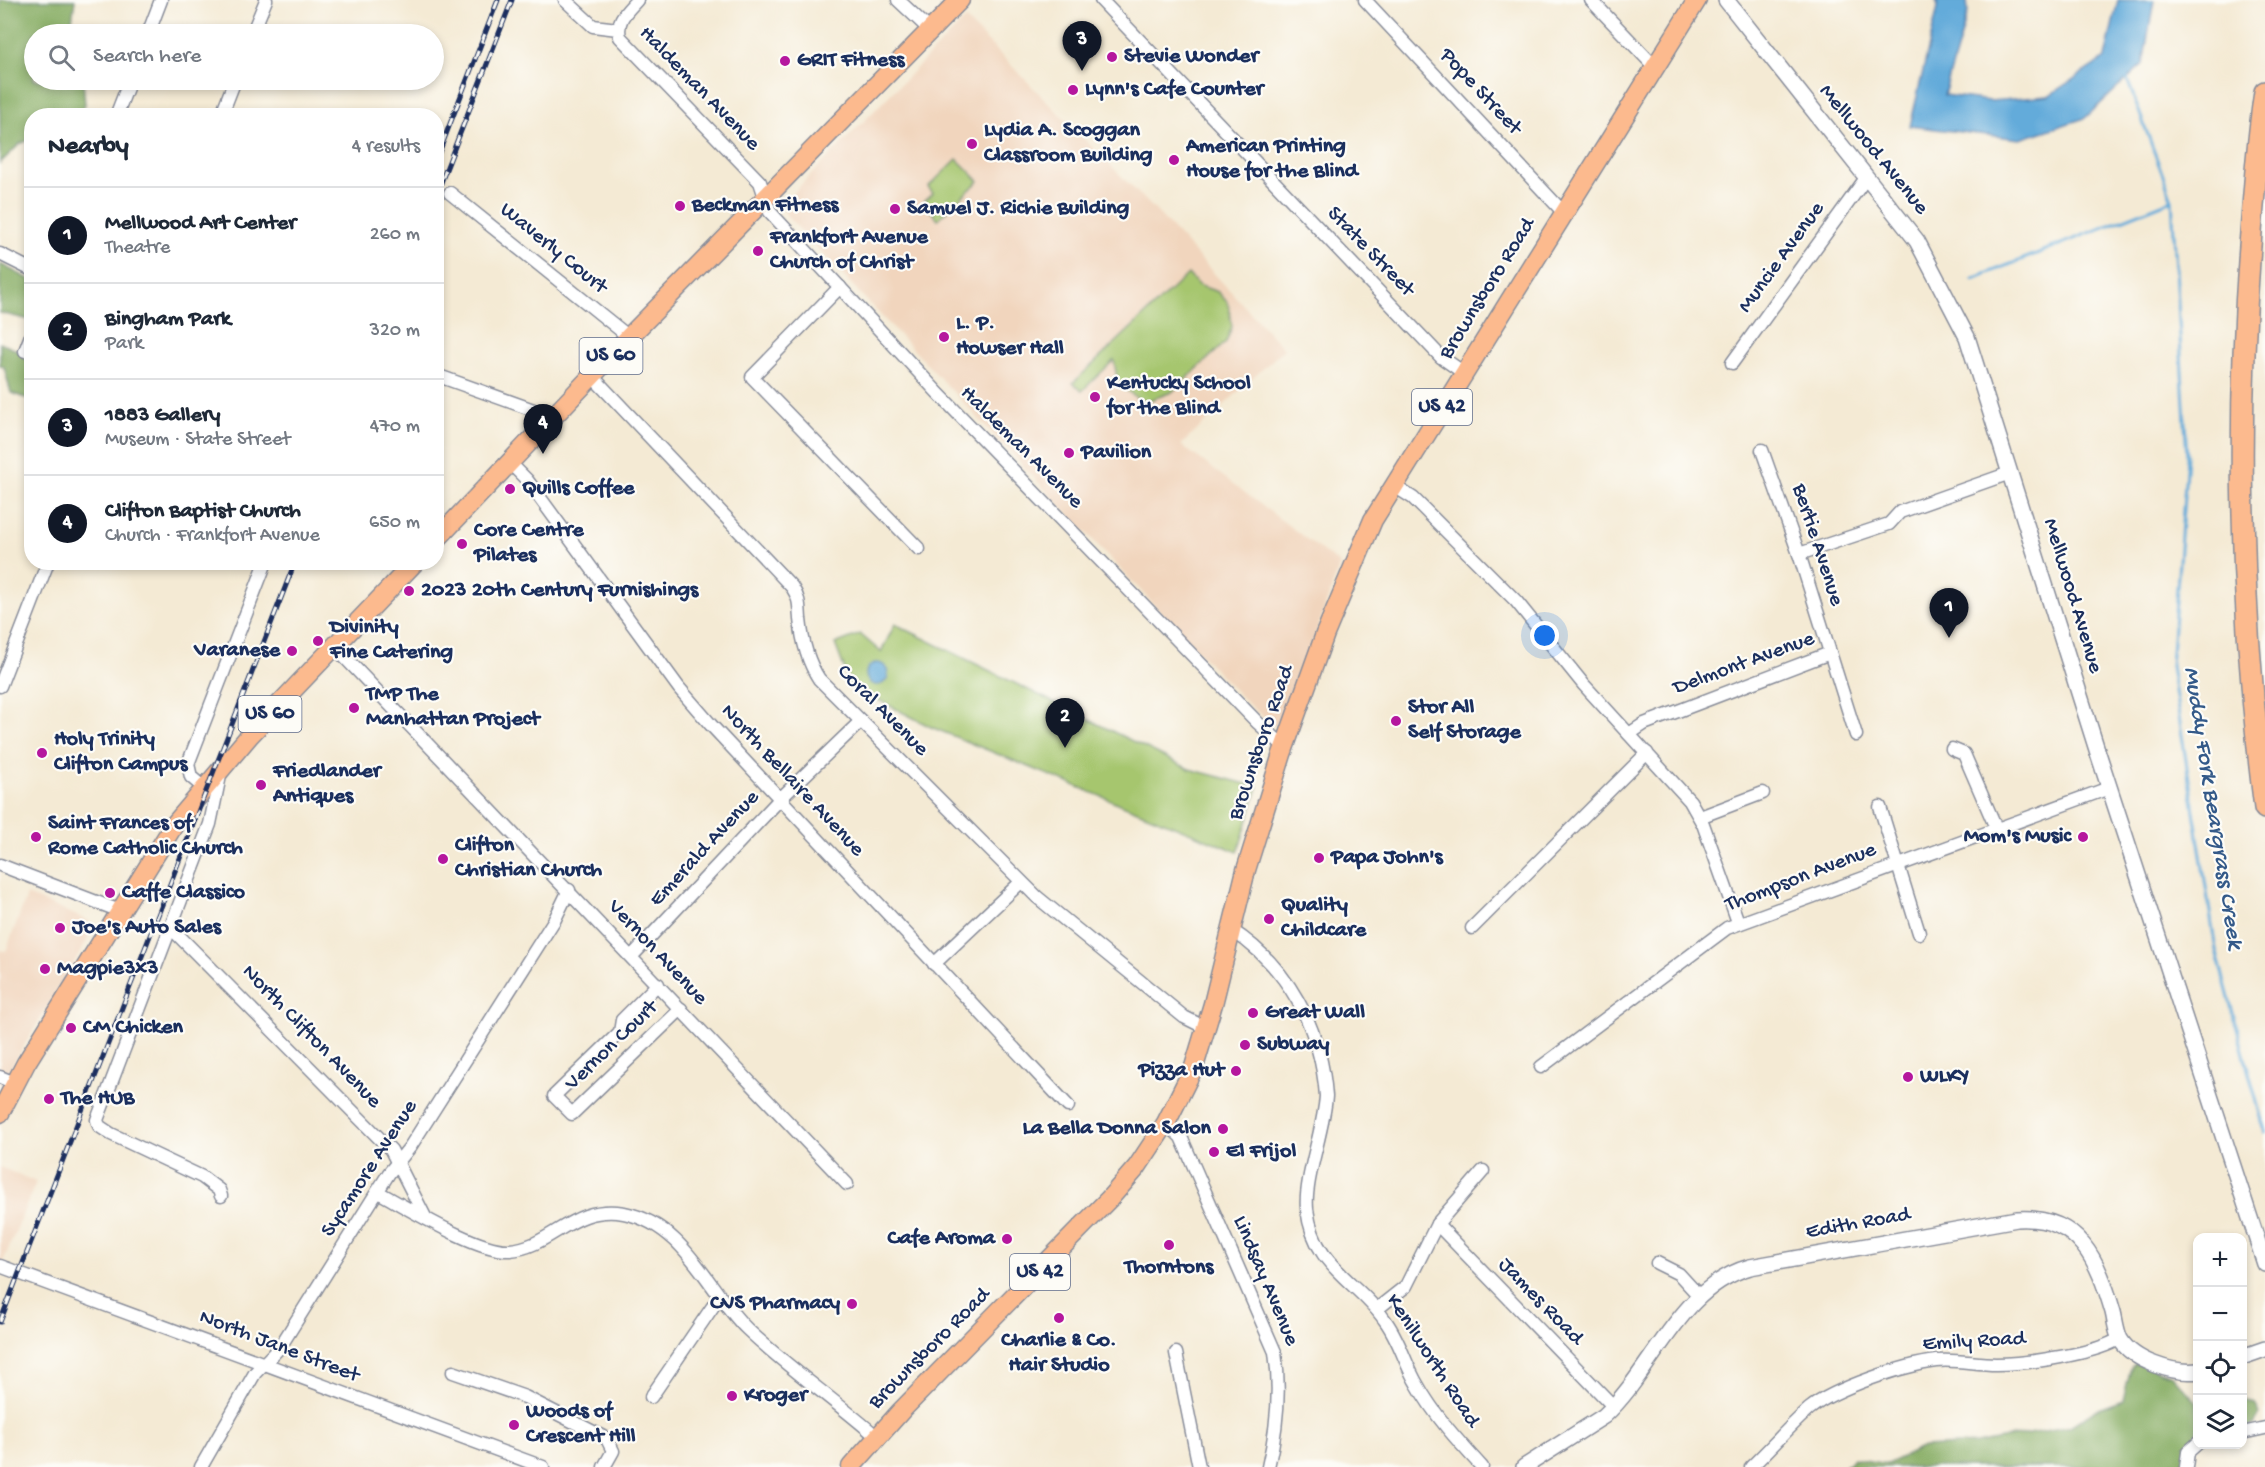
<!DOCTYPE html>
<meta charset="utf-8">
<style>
:root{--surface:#fff;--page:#f2f2f3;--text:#1f2937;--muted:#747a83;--line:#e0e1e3;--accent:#111827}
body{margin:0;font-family:"Gochi Hand",sans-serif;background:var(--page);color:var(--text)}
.controls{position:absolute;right:18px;bottom:18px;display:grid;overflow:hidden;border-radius:12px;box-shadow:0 3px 9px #0003}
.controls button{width:54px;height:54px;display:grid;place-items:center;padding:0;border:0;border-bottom:2px solid var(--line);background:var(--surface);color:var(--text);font:30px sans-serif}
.you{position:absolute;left:1545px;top:636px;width:21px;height:21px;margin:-15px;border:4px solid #fff;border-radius:50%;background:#1a73e8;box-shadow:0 0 0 9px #1a73e833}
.badge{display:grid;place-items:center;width:39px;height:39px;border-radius:50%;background:var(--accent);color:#fff;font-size:20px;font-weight:700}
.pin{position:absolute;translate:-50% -50px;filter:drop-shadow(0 2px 3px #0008)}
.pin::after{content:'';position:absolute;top:32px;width:21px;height:18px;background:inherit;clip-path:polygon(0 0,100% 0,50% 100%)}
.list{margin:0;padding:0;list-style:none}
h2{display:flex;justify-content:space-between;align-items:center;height:78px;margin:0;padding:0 24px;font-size:26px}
h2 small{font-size:20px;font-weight:400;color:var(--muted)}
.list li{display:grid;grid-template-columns:39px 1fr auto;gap:18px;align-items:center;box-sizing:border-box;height:96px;padding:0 24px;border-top:2px solid var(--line)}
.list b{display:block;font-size:22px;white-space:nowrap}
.list p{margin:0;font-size:20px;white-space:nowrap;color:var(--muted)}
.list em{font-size:20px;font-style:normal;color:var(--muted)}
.icon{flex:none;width:33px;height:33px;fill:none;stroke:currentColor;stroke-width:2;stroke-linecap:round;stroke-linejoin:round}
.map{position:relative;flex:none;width:2265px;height:1467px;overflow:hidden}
.search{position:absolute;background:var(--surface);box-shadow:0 3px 9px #0003;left:24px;top:24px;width:420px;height:66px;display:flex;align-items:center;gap:15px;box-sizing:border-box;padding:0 21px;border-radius:33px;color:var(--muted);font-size:22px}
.panel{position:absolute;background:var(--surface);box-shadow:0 3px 9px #0003;left:24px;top:108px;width:420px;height:462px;border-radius:24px}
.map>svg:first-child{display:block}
.built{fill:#f1d5bd}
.green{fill:#a6c66e;stroke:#607a66;stroke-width:1.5}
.forest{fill:#84ab61;stroke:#506d60;stroke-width:1.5}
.water{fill:#63abda;stroke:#3f6d9c;stroke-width:1.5}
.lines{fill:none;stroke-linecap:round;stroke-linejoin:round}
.stream{stroke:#63abda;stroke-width:3}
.minor-casing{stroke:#888c99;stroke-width:15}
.tertiary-casing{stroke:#888c99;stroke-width:18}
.primary-casing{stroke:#888c99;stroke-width:21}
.motorway-casing{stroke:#888c99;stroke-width:24}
.minor{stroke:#fff;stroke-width:12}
.tertiary{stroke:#fff;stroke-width:15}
.primary{stroke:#fcba8e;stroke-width:18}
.motorway{stroke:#fcba8e;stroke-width:21}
.rail-casing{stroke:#1b2f5e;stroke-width:5}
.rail{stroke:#fdfcf7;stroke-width:3;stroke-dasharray:9;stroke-linecap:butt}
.poi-dot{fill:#b5179e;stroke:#fdfcf7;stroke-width:2}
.labels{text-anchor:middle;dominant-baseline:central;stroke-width:4.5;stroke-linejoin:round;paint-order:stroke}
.shield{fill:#fdfcf7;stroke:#5f6c8c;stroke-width:1.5}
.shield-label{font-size:21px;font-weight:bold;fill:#1b2f5e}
.poi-label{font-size:22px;font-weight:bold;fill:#1b2f5e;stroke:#fdfcf7;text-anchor:start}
.street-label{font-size:22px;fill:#1b2f5e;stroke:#fdfcf7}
.water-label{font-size:24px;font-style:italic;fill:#345a89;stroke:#fdfcf7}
</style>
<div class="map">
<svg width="2265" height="1467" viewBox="0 0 2265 1467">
<rect width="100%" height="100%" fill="#fdfcf7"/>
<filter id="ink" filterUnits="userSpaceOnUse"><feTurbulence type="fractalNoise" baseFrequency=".0167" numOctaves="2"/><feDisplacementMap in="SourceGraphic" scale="12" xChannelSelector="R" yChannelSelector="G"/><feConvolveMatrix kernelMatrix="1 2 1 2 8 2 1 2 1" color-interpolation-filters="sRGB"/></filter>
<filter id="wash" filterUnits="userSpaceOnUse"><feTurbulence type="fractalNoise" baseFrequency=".008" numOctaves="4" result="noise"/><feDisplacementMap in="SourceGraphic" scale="24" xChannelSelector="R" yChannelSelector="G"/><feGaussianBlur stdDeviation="1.35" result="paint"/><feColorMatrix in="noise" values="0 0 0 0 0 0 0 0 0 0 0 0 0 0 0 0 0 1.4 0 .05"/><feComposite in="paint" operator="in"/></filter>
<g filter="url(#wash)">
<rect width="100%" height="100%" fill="#f4ead4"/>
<!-- built -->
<g class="built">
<path d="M965,19L1157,212L1284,349L1181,445L1340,564L1289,711L1281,724L1272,725L1245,701L787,216L781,205Z"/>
<path d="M27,895L89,921L88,939L0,1086V950L6,951Z"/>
<path d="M0,1167L36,1182L0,1269Z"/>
</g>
<!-- green -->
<g class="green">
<path d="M957,159L979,181L938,219L925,205V200L933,193L928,187Z"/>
<path d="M1188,274L1198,285L1218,292L1228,303L1232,327L1226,342L1172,392L1150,400H1140L1123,388L1117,379L1114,360L1082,391L1073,383Z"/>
<path d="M895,624L1189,769L1258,787L1238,852L931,727L851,686L835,644L860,634L881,652Z"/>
</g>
<!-- forest -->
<g class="forest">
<path d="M0,0H75L70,34H34V80H83L85,105L78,115L32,116L31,139L20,144L0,163Z"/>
<path d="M0,264L31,280L30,320L0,313Z"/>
<path d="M0,343L31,356V400L11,393L4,367L0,365Z"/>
<path d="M2136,1363L2172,1375L2197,1402V1440L2184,1467H1845L1853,1458L1887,1464L1923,1447L1976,1444L2071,1426L2098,1409L2123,1400L2131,1367Z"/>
<path d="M2242,1400L2255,1403L2260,1414L2254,1425L2243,1427Z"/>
</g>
<!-- water -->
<g class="water">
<path d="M1936,0H1967L1968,12L1944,95L1990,101L2048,96L2105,58L2118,0H2154L2143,64L2085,118L2020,139L1910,126L1938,7Z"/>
<circle cx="877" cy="674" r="11"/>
</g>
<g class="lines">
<!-- stream -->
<g class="stream">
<path d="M2126,76L2172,200L2187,457L2171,666L2216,950L2265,1132"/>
<path d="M1973,279L2172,200"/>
</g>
</g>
</g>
<g filter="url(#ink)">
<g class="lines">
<!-- minor casing -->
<g class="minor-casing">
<g id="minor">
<path d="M565,0L593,26L618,29"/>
<path d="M637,0C626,12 616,20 620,37L760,182L770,212L938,393L1258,723L1285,747"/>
<path d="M898,0L930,30"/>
<path d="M1101,0L1441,357L1464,373"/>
<path d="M1365,0L1564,213"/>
<path d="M1591,0L1655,67"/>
<path d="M148,34L161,0"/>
<path d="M252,34L266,0"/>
<path d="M116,116L130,80"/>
<path d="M221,116L235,80"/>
<path d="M450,193L629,337"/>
<path d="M0,254L32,270"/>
<path d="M840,287L752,377L919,549"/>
<path d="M25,351L32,333"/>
<path d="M1732,363L1866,178"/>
<path d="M436,375L553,417"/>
<path d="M592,376L792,587C800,599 799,606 800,619C802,639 808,662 819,679L1037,897L1184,1017L1206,1028"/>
<path d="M1762,450L1799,554L1856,735"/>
<path d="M510,463L527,480L679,688L711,725L1068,1106"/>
<path d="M1394,486L1413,498L1516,601L1584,685L1690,801L1703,824L1738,922"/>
<path d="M1799,554L1889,524L1900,512L2010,473"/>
<path d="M335,647L847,1184"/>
<path d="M0,686L48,562"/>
<path d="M1629,734L1644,724L1830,653"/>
<path d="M1952,749L1964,754L1996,828"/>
<path d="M221,771L210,824L97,1120L99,1126L111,1134L202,1177L219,1190L221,1196"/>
<path d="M204,788L191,777L188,764L266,562"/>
<path d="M1880,807L1919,933"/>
<path d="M1700,817L1763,793"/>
<path d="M0,865L120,911"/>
<path d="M171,928L391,1150L425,1217"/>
<path d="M1472,928L1647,753"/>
<path d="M1230,929C1288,966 1321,1028 1326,1096C1324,1130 1304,1179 1307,1209C1314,1268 1356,1279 1384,1319C1399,1338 1405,1364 1417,1384C1434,1415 1458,1441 1482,1467"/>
<path d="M632,956L780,799L861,721"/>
<path d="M934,964L1021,882"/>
<path d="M658,984L622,1020L620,1032L554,1096L572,1114L681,1009"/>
<path d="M1541,1067L1727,928L2109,788"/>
<path d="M0,1077L15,1083"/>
<path d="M1166,1123L1181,1137L1275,1352C1281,1391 1277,1429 1268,1467"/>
<path d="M378,1192C408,1208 478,1252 510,1250C552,1247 572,1204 624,1213C686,1225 707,1290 747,1329C788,1368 835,1400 877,1437"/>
<path d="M1437,1224L1614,1407"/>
<path d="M1657,1263L1679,1274L1700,1297"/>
<path d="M0,1266L543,1467"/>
<path d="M1377,1309L1406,1286L1437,1224L1483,1171"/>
<path d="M1176,1353L1199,1467"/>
<path d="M453,1372L525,1397L607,1439L613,1451L604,1467"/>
<path d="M651,1397L720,1296"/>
<path d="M2242,1433L2265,1428"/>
<path d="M201,1467L255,1373L280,1347L389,1173L410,1147L555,919L569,890"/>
<path d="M1751,1467C1771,1448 1789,1427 1809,1409C1835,1388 1904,1365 1937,1361C1956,1359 1976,1364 1996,1364C2024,1364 2098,1354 2120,1338"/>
<path d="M2186,1467L2188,1452L2198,1443"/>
</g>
</g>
<!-- tertiary casing -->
<g class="tertiary-casing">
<g id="tertiary">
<path d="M1726,0L1917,241L1967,337L2098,753L2265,1264"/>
<path d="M2242,1357L2265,1349"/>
<path d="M1524,1467L1604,1416C1654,1370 1679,1287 1750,1267L2017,1219C2080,1215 2098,1261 2113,1312C2115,1320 2116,1331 2120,1339C2133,1361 2173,1374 2198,1371"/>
</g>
</g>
<!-- primary casing -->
<g class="primary-casing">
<g id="primary">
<path d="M436,540L629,337L960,0"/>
<path d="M0,1113L26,1063L174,825L250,735L415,562"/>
<path d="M851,1467L901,1411L1110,1198L1137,1167L1166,1123L1194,1067L1213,1004L1246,870L1282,754L1325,634L1373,520L1697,0"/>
</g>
</g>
<!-- motorway casing -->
<g class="motorway-casing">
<path id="motorway" d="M2265,92C2257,143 2254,194 2250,246C2236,433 2241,622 2265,808"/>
</g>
<!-- minor -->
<use href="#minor" class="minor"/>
<!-- tertiary -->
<use href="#tertiary" class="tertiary"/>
<!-- primary -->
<use href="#primary" class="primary"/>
<!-- motorway -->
<use href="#motorway" class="motorway"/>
<!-- rail casing -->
<g class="rail-casing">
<g id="rail">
<path d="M436,160L498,0"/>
<path d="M436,195L512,0"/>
<path d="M0,1322L295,562"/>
</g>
</g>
<!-- rail -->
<use href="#rail" class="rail"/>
</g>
</g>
<!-- markers -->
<g class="poi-dot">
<circle cx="1112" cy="57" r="6"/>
<circle cx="785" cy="61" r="6"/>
<circle cx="1073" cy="90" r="6"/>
<circle cx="972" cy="144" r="6"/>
<circle cx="1174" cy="160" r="6"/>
<circle cx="680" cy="206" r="6"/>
<circle cx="895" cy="209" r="6"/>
<circle cx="758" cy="251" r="6"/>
<circle cx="944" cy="337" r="6"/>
<circle cx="1095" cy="397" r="6"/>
<circle cx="1069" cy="453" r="6"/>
<circle cx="510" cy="489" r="6"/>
<circle cx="462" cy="544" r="6"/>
<circle cx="409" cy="591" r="6"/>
<circle cx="318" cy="641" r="6"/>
<circle cx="292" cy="651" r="6"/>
<circle cx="354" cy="708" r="6"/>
<circle cx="1396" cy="721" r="6"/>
<circle cx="42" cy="753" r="6"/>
<circle cx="261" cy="785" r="6"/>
<circle cx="36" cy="837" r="6"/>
<circle cx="2083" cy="837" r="6"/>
<circle cx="1319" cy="858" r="6"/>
<circle cx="443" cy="859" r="6"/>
<circle cx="110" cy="893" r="6"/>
<circle cx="1269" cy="919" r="6"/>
<circle cx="60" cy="928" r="6"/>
<circle cx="45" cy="969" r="6"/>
<circle cx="1253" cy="1013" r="6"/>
<circle cx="71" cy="1028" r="6"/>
<circle cx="1245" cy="1045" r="6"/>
<circle cx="1236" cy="1071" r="6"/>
<circle cx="1908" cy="1077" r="6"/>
<circle cx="49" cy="1099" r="6"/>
<circle cx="1223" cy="1129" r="6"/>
<circle cx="1214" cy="1152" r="6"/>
<circle cx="1007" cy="1239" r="6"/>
<circle cx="1169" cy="1245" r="6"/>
<circle cx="852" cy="1304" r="6"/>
<circle cx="1059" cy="1318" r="6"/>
<circle cx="732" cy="1396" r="6"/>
<circle cx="514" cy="1425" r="6"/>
</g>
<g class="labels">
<!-- shield labels -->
<g class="shield">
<rect x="579.5" y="338" width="63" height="36" rx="4.5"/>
<rect x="1412" y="389" width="60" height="36" rx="4.5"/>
<rect x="238.5" y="696" width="63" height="36" rx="4.5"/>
<rect x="1010" y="1254" width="60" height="36" rx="4.5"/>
</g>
<g class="shield-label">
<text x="611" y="356">US 60</text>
<text x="1442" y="407">US 42</text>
<text x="270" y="714">US 60</text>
<text x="1040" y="1272">US 42</text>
</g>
<!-- poi labels -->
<g class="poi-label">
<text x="1124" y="57">Stevie Wonder</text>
<text x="797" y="61">GRIT Fitness</text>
<text x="1085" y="90">Lynn's Cafe Counter</text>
<text x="984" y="131">Lydia A. Scoggan<tspan x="984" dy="25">Classroom Building</tspan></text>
<text x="1186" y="147">American Printing<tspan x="1186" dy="25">House for the Blind</tspan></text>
<text x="692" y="206">Beckman Fitness</text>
<text x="907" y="209">Samuel J. Richie Building</text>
<text x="770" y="238">Frankfort Avenue<tspan x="770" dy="25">Church of Christ</tspan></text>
<text x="956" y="324">L. P.<tspan x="956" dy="25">Howser Hall</tspan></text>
<text x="1107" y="384">Kentucky School<tspan x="1107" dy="25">for the Blind</tspan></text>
<text x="1081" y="453">Pavilion</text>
<text x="522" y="489">Quills Coffee</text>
<text x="474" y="531">Core Centre<tspan x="474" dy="25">Pilates</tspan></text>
<text x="421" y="591">2023 20th Century Furnishings</text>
<text x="330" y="628">Divinity<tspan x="330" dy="25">Fine Catering</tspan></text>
<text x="280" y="651" text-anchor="end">Varanese</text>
<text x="366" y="695">TMP The<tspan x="366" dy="25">Manhattan Project</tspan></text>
<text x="1408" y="708">Stor All<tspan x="1408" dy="25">Self Storage</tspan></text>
<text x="54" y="740">Holy Trinity<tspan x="54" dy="25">Clifton Campus</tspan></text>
<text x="273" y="772">Friedlander<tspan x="273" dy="25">Antiques</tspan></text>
<text x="48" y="824">Saint Frances of<tspan x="48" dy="25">Rome Catholic Church</tspan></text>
<text x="2071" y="837" text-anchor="end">Mom's Music</text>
<text x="455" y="846">Clifton<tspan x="455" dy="25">Christian Church</tspan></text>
<text x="1331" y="858">Papa John's</text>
<text x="122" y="893">Caffe Classico</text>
<text x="1281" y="906">Quality<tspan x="1281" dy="25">Childcare</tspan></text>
<text x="72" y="928">Joe's Auto Sales</text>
<text x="57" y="969">Magpie3x3</text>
<text x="1265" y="1013">Great Wall</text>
<text x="83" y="1028">CM Chicken</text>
<text x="1257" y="1045">Subway</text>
<text x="1224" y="1071" text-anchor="end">Pizza Hut</text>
<text x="1920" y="1077">WLKY</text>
<text x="61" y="1099">The HUB</text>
<text x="1211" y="1129" text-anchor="end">La Bella Donna Salon</text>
<text x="1226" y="1152">El Frijol</text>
<text x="995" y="1239" text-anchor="end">Cafe Aroma</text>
<text x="1169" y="1268" text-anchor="middle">Thorntons</text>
<text x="840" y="1304" text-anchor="end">CVS Pharmacy</text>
<text x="1059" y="1341" text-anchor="middle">Charlie &amp; Co.<tspan x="1059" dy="25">Hair Studio</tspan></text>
<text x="744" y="1396">Kroger</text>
<text x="526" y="1412">Woods of<tspan x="526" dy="25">Crescent Hill</tspan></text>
</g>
<!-- street labels -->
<g class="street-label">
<text transform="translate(699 89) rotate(46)">Haldeman Avenue</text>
<text transform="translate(1480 92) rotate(47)">Pope Street</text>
<text transform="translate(1873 150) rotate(51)">Mellwood Avenue</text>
<text transform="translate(553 249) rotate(39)">Waverly Court</text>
<text transform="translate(1370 252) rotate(46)">State Street</text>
<text transform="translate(1782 258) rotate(-54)">Muncie Avenue</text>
<text transform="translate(1488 289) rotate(-58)">Brownsboro Road</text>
<text transform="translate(1021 448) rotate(45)">Haldeman Avenue</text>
<text transform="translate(1817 545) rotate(72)">Bertie Avenue</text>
<text transform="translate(2072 596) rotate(73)">Mellwood Avenue</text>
<text transform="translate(1744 664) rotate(-20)">Delmont Avenue</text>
<text transform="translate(882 711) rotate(45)">Coral Avenue</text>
<text transform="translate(1262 743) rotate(-71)">Brownsboro Road</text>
<text transform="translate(792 781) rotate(47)">North Bellaire Avenue</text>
<text transform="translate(705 849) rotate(-47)">Emerald Avenue</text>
<text transform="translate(1801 878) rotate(-21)">Thompson Avenue</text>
<text transform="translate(657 953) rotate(47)">Vernon Avenue</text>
<text transform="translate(311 1037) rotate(46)">North Clifton Avenue</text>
<text transform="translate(612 1046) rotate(-44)">Vernon Court</text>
<text transform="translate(370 1169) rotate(-57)">Sycamore Avenue</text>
<text transform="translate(1858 1224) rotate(-10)">Edith Road</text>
<text transform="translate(1265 1281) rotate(67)">Lindsay Avenue</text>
<text transform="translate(1540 1302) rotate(46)">James Road</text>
<text transform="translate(1974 1342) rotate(-3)">Emily Road</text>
<text transform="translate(279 1347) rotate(21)">North Jane Street</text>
<text transform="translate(930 1349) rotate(-45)">Brownsboro Road</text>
<text transform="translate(1432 1361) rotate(57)">Kenilworth Road</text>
</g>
<!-- water labels -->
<g class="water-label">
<text transform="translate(2212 808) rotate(81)">Muddy Fork Beargrass Creek</text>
</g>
</g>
</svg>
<div class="controls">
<button>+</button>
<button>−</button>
<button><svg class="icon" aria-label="locate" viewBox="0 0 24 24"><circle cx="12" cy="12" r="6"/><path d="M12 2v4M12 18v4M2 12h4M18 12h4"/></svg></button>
<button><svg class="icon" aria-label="layers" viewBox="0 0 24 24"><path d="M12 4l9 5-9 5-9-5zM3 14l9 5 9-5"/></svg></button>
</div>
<div class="you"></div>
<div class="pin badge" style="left:1949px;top:638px">1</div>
<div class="pin badge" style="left:1065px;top:748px">2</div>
<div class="pin badge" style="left:1082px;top:71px">3</div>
<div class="pin badge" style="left:543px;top:454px">4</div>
<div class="search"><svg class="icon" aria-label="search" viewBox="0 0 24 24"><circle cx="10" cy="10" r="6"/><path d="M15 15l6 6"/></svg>Search here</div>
<section class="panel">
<h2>Nearby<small>4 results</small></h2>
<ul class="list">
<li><span class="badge">1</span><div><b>Mellwood Art Center</b><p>Theatre</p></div><em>260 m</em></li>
<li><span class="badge">2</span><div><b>Bingham Park</b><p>Park</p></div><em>320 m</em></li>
<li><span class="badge">3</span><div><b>1883 Gallery</b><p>Museum · State Street</p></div><em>470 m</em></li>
<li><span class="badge">4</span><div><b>Clifton Baptist Church</b><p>Church · Frankfort Avenue</p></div><em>650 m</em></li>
</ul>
</section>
</div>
